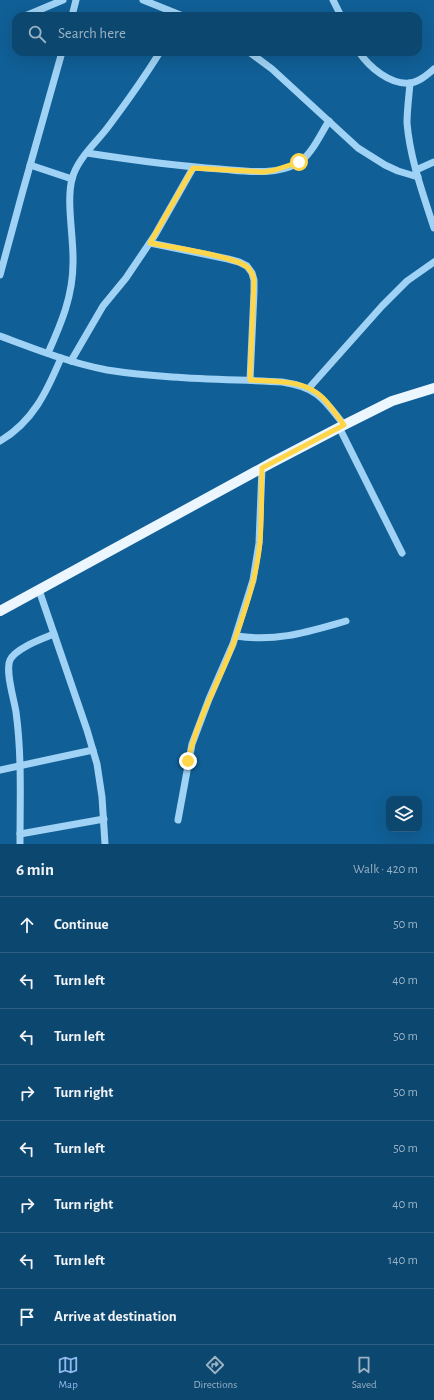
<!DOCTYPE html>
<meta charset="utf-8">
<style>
:root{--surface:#0c4770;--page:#1a5178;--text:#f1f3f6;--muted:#9ab2c3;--line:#2c5f83;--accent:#90b9f0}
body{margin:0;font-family:"Alegreya Sans",sans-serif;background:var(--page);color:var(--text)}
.controls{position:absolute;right:12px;bottom:12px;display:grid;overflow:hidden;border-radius:8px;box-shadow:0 4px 16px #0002}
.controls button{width:36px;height:36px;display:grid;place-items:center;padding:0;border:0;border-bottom:1px solid var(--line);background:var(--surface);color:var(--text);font:20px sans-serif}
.stop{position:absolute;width:12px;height:12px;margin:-9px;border:3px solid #ffd54a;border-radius:50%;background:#fff}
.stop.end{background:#ffd54a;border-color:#fff;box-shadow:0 1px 4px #0008}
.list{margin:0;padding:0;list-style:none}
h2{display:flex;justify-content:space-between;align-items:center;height:52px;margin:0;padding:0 16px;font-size:17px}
h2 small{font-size:13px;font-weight:400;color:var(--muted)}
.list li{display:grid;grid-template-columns:26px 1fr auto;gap:12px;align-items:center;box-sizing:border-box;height:56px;padding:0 16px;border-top:1px solid var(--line)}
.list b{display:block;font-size:15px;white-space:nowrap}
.list em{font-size:13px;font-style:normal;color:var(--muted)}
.icon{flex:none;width:22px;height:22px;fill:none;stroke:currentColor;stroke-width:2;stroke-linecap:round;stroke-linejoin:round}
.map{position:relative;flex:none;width:434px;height:844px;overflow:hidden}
.search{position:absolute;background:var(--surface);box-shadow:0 4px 16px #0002;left:12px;right:12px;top:12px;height:44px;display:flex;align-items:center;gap:10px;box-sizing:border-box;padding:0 14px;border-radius:12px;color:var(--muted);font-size:15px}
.sheet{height:500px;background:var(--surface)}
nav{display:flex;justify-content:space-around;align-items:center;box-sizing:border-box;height:56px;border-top:1px solid var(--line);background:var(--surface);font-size:11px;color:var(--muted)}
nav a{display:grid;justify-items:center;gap:2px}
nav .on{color:var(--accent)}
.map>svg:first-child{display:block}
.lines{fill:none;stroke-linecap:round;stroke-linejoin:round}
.minor{stroke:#9fd2f4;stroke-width:7}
.major{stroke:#ecf6ff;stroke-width:10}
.route{stroke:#ffd54a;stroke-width:5}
</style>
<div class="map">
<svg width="434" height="844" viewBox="0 0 434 844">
<rect width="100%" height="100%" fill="#105f96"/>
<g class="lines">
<!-- minor -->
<g class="minor">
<path d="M143,0L183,16"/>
<path d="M333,0L341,16"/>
<path d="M25,16L63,0"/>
<path d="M72,16L76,0"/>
<path d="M249,52L272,69L358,148L385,165L398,171L418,177"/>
<path d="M359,52C369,67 390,85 410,83C419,82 427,75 434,69"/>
<path d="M410,83C409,96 407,110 407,123C410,159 423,194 434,228"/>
<path d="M87,153C132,160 176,166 220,169C246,171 275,176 298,163C311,156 321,133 329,121"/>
<path d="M30,165L72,179"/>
<path d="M416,170L434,162"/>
<path d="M150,243L228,259L239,262L247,266L252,273L254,280V292L250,380"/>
<path d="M0,275L22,194L62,52"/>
<path d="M0,336C35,349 70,363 107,370C164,379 224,379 282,382C317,387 324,399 344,425"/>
<path d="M48,353C61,324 73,296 73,263C74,239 66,202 72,179C77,159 96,143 108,127C126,103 144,78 160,52"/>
<path d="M71,361L103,306L126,278L155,235L193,168"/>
<path d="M309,388L382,306L407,281L434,262"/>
<path d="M339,427L402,553"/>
<path d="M0,441C33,422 47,391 61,358"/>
<path d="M39,590L87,730L97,764L102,797L105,844"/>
<path d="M236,636C278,642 307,632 346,621"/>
<path d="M0,770L93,750"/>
<path d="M178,820L192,744L209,699L233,644L253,580L259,543L262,468"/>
<path d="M20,834L104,819"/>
<path d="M20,844C20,800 22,756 16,712C14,699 5,671 10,660C16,648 42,639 54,634"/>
</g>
<!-- major -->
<path class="major" d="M0,611L273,462L344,425L392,401L434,388"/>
</g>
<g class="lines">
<!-- route -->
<path class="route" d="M188,761C197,719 219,682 234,642C245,610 257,576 260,542C262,517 261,493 262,468L344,425C337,416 331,406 323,398C304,379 275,382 250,380L254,280C253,275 251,270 247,267C235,256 169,247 150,243L193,168L264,172L275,170L299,162"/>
</g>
</svg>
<div class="controls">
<button><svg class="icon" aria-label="layers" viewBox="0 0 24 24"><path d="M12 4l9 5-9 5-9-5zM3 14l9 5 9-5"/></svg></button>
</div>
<div class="stop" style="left:299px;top:162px"></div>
<div class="stop end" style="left:188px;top:761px"></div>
<div class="search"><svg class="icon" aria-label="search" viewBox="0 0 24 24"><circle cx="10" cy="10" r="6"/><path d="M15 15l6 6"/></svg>Search here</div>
</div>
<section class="sheet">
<h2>6 min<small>Walk · 420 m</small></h2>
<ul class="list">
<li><svg class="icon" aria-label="ahead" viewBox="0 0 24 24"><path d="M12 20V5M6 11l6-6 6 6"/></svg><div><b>Continue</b></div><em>50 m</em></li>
<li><svg class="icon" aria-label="left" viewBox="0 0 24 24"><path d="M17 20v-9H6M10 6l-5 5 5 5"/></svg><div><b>Turn left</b></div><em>40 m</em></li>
<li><svg class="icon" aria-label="left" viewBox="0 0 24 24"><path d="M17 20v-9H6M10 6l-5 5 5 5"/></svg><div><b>Turn left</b></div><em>50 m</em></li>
<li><svg class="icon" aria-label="right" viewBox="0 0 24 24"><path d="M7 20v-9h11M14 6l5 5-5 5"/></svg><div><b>Turn right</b></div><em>50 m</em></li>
<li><svg class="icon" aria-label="left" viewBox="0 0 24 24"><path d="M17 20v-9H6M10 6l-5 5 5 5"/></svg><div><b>Turn left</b></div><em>50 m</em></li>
<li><svg class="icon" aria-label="right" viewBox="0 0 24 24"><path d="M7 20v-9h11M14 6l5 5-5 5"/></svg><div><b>Turn right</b></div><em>40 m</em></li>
<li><svg class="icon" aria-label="left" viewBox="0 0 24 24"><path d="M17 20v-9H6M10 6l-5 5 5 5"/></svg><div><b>Turn left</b></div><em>140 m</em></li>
<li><svg class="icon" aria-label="arrive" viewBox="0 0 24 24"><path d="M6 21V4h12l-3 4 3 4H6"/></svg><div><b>Arrive at destination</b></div></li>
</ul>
</section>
<nav>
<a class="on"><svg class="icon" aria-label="map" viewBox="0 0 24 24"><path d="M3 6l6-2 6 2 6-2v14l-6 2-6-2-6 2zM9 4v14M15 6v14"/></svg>Map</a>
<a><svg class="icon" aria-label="directions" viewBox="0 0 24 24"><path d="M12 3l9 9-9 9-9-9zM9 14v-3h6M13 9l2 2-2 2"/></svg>Directions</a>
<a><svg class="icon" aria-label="saved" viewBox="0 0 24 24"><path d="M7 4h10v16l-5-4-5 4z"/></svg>Saved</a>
</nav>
